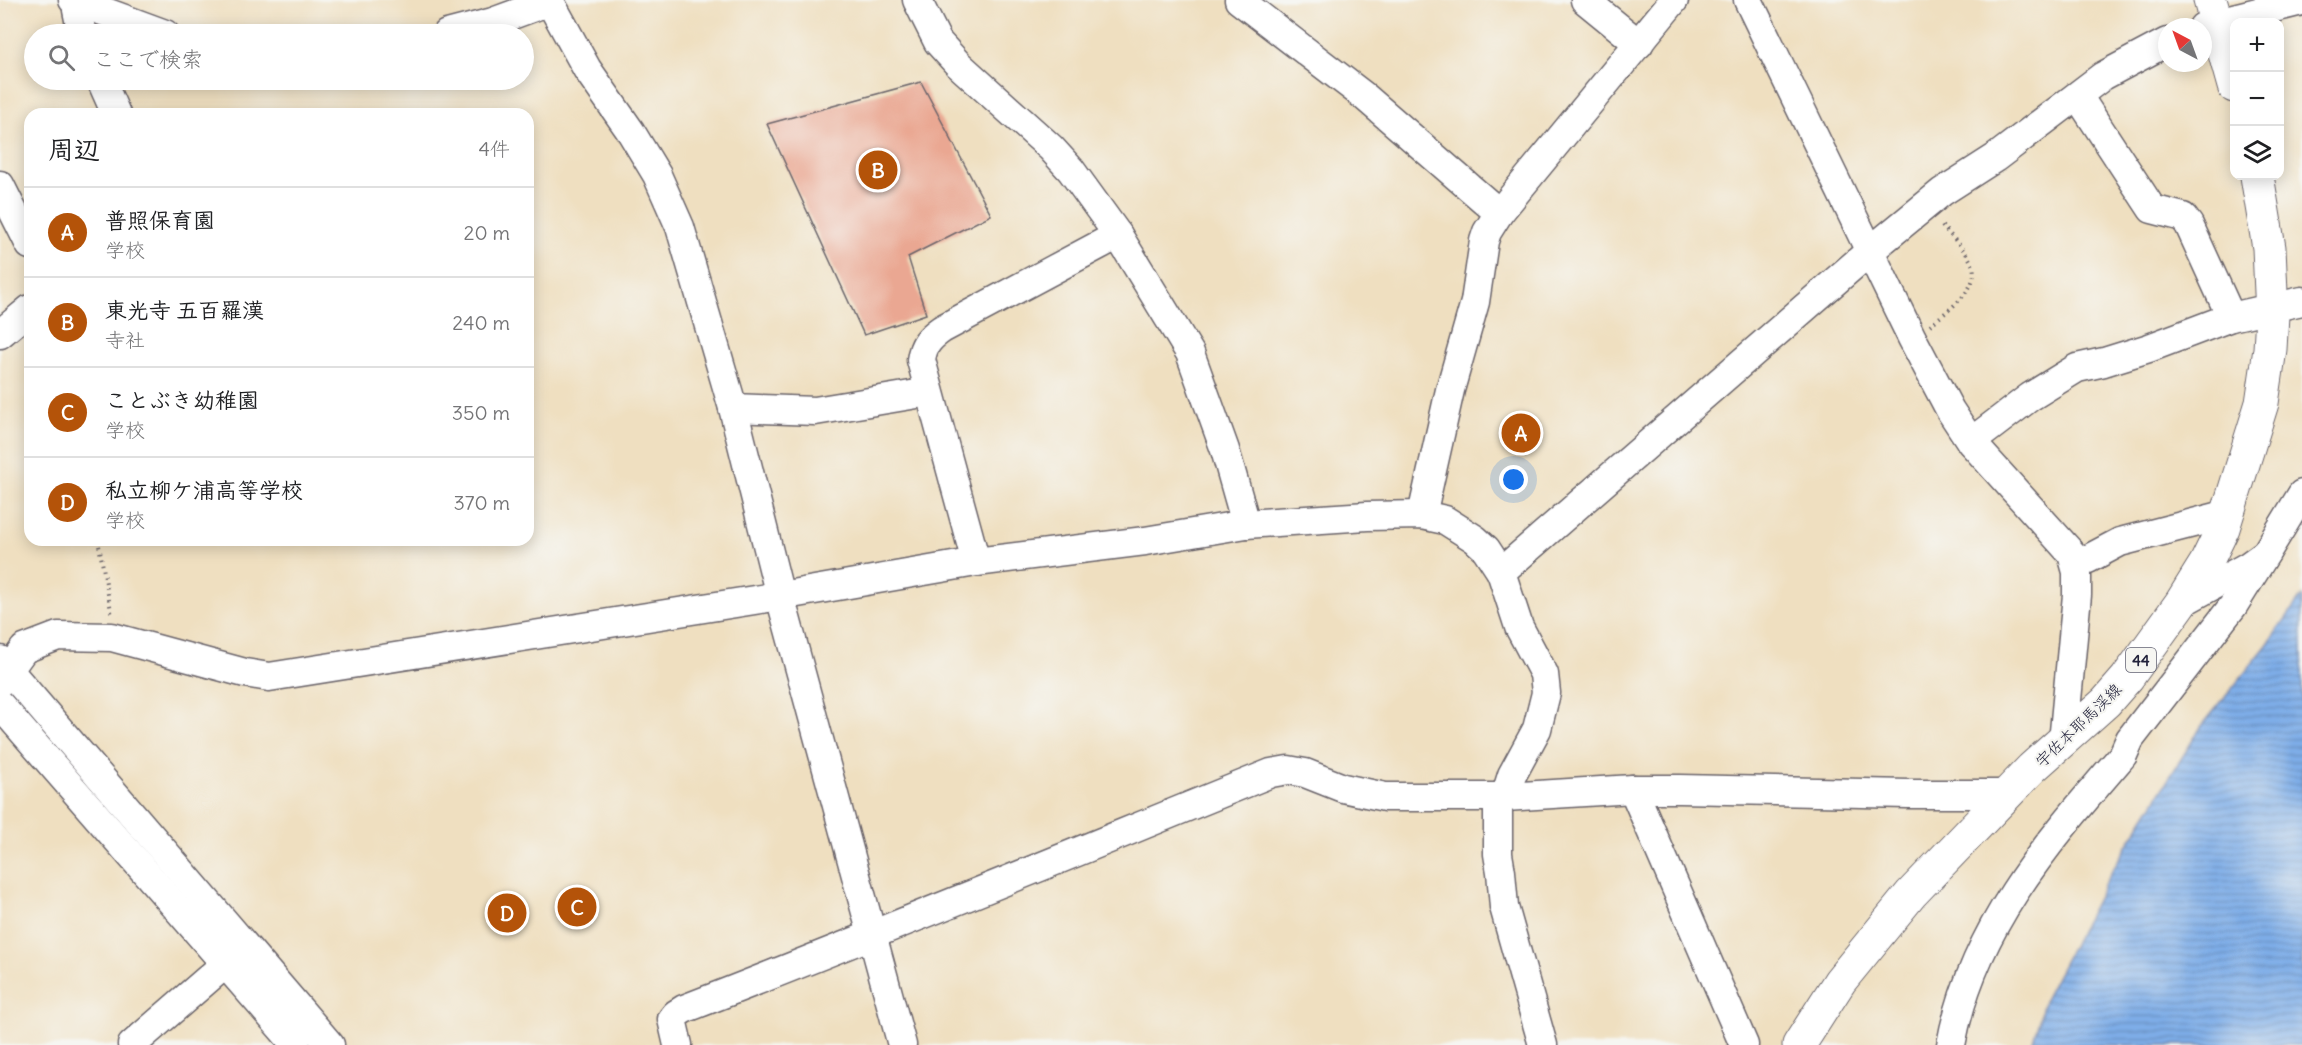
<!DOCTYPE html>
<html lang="ja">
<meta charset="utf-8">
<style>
:root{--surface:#fff;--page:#f6f6f6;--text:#202124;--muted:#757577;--line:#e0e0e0;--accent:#b45309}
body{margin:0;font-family:Delius,"Klee One",sans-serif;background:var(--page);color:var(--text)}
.controls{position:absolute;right:18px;top:18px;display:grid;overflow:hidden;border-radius:12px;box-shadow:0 3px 15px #0003}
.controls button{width:54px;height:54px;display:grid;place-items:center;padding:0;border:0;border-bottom:2px solid var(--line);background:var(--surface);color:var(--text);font:30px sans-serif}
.compass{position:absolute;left:2158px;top:18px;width:54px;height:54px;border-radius:50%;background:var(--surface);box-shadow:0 3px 15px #0003;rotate:319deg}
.you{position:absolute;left:1514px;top:480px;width:21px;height:21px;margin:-15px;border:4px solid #fff;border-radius:50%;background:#1a73e8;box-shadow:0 0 0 9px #1a73e833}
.badge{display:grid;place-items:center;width:39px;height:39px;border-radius:50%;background:var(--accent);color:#fff;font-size:20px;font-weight:700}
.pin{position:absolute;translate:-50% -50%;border:3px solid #fff;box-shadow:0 2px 6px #0006}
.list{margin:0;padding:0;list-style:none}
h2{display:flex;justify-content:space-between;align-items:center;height:78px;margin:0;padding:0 24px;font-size:26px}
h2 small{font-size:20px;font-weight:400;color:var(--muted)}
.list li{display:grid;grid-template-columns:39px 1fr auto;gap:18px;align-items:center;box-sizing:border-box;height:90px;padding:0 24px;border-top:2px solid var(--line)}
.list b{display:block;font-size:22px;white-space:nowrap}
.list p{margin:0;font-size:20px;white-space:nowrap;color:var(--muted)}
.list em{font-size:20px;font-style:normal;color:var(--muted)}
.icon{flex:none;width:33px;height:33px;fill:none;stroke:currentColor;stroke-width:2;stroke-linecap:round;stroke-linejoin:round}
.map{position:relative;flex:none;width:2302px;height:1045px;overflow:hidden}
.search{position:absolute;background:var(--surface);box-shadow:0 3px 15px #0003;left:24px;top:24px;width:510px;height:66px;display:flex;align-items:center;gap:15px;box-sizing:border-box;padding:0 21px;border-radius:33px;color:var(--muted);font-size:22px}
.panel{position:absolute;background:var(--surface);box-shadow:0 3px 15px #0003;left:24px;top:108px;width:510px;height:438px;border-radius:18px}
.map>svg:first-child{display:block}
.water{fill:url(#water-rules);stroke:#506892;stroke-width:1.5}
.building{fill:#eaa792}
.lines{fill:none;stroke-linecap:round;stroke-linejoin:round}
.minor-casing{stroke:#6a646a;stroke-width:31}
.major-casing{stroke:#6a646a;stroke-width:35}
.path{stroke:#6a646a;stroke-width:4;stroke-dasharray:1.5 4.5;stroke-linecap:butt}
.minor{stroke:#fff;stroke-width:28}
.major{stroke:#fff;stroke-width:33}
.labels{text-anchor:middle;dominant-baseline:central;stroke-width:4.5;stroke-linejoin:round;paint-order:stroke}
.shield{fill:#f6f6f2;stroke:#626272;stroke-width:1.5}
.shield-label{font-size:15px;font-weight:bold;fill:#22223b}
.street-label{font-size:16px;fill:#22223b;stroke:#f6f6f2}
</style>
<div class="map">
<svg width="2302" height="1045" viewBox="0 0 2302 1045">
<defs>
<pattern id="water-rules" width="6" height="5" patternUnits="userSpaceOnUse" patternTransform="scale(1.5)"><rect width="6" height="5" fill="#7eade8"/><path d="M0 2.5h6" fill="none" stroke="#678cbd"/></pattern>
</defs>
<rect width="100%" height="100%" fill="#f6f6f2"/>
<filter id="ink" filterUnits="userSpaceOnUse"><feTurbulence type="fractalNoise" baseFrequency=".0167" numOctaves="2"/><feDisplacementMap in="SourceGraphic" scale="12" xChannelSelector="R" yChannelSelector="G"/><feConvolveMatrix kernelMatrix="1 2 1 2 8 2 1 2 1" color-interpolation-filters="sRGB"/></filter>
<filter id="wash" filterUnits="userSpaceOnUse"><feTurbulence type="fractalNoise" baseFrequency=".008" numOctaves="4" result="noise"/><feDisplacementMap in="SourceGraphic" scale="24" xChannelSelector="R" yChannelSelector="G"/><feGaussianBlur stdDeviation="1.35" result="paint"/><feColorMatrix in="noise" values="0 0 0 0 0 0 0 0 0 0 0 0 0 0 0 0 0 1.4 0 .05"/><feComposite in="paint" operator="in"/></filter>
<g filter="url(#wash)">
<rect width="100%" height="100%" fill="#efdfc0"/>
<!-- water -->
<path class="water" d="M2302,596V1045H2032L2045,998L2112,870L2201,727L2267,645Z"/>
<g id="blocks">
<!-- building -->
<path class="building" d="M921,82L991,215L908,257L926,314L864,335L767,124Z"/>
</g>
</g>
<g filter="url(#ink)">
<use href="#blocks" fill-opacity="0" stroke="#6a646a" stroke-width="1.5"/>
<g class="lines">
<!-- minor casing -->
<g class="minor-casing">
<g id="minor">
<path d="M73,0L165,34"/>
<path d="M549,0L587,69L631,132L657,175L680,227L733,408L780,596L902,1045"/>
<path d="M917,0L938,42L958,64L1051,148L1071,170L1118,235L1190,353L1225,450L1246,524"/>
<path d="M1239,0L1364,96L1499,213"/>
<path d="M1585,0L1639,44"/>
<path d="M1748,0L1912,338L1950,410L1971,442L2072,554L2077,572V595L2063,742"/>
<path d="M79,2L77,10L82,34"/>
<path d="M2203,27L2217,22L2302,1"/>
<path d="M447,34L493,22L539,5L543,0"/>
<path d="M101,80L116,114"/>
<path d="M2078,96L2152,209L2183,217L2189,225L2231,317"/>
<path d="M0,185L30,245"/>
<path d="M0,334L30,309"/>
<path d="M733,408L815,411L929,392"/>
<path d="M1971,442L2030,397L2077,368L2104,362L2149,348L2231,317L2302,301"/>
<path d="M1422,515L1450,390L1475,302L1484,241L1487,232L1499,213L1674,0"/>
<path d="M976,562L921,360C923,345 929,338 942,329L1118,235"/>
<path d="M2075,562L2088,559L2120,542L2228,514"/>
<path d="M1501,572L1870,251L1942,192L1995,158L2103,76L2167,42"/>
<path d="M2181,603L2248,566L2266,553L2302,494"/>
<path d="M0,660L330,1045"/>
<path d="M0,682L24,649L58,636L112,637L245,673L269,677L780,596L976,562L1145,541L1246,524L1367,516L1422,515L1445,520L1475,539L1486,549L1501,572L1519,627L1544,674L1546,693L1537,729L1512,775L1505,797"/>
<path d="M0,705L296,1045"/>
<path d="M1633,789L1744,1045"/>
<path d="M1498,797V854L1501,872L1504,907L1543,1045"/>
<path d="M132,1045L239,952"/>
<path d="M678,1045L672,1019L676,1014L684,1009C881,933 1076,852 1271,773L1288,770L1305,773L1343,788L1385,797H1505L1633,789H1680L1908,794H2007"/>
<path d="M1951,1045C1972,928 2048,842 2123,755L2130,739L2233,606L2266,553"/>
</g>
</g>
<!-- major casing -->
<g class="major-casing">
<g id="major">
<path d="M2210,0L2234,86"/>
<path d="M1799,1045L1840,981L1911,894L2032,768L2106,702L2127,678L2181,603L2206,563L2223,528L2262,403L2270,349L2272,315L2269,248L2257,176"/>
</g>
</g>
<!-- path -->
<g class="path">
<path d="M1930,325C1947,311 1986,286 1970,260C1963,247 1950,235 1940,224"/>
<path d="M98,540L112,616"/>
</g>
<!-- minor -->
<use href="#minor" class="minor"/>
<!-- major -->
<use href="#major" class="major"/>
</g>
</g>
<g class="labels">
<!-- shield labels -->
<rect class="shield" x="2126" y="648" width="30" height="24" rx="4.5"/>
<g class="shield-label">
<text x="2141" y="660">44</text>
</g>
<!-- street labels -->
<g class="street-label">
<text transform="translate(2078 725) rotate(-44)">宇佐本耶馬渓線</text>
</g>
</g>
</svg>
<div class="controls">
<button>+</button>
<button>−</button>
<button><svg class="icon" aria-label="layers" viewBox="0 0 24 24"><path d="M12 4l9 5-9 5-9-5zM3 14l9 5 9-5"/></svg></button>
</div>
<svg class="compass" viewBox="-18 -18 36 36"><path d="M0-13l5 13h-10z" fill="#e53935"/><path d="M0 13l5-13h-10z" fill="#757577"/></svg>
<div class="you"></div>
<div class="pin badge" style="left:1521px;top:433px">A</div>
<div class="pin badge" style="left:878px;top:170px">B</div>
<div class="pin badge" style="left:577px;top:907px">C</div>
<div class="pin badge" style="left:507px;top:913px">D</div>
<div class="search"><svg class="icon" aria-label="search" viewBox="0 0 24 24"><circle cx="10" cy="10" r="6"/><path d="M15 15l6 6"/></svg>ここで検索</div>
<section class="panel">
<h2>周辺<small>4件</small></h2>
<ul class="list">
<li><span class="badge">A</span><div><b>普照保育園</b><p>学校</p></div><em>20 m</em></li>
<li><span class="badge">B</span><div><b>東光寺 五百羅漢</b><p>寺社</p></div><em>240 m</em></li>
<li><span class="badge">C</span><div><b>ことぶき幼稚園</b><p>学校</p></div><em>350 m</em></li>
<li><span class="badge">D</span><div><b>私立柳ケ浦高等学校</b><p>学校</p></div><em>370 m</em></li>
</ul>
</section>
</div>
